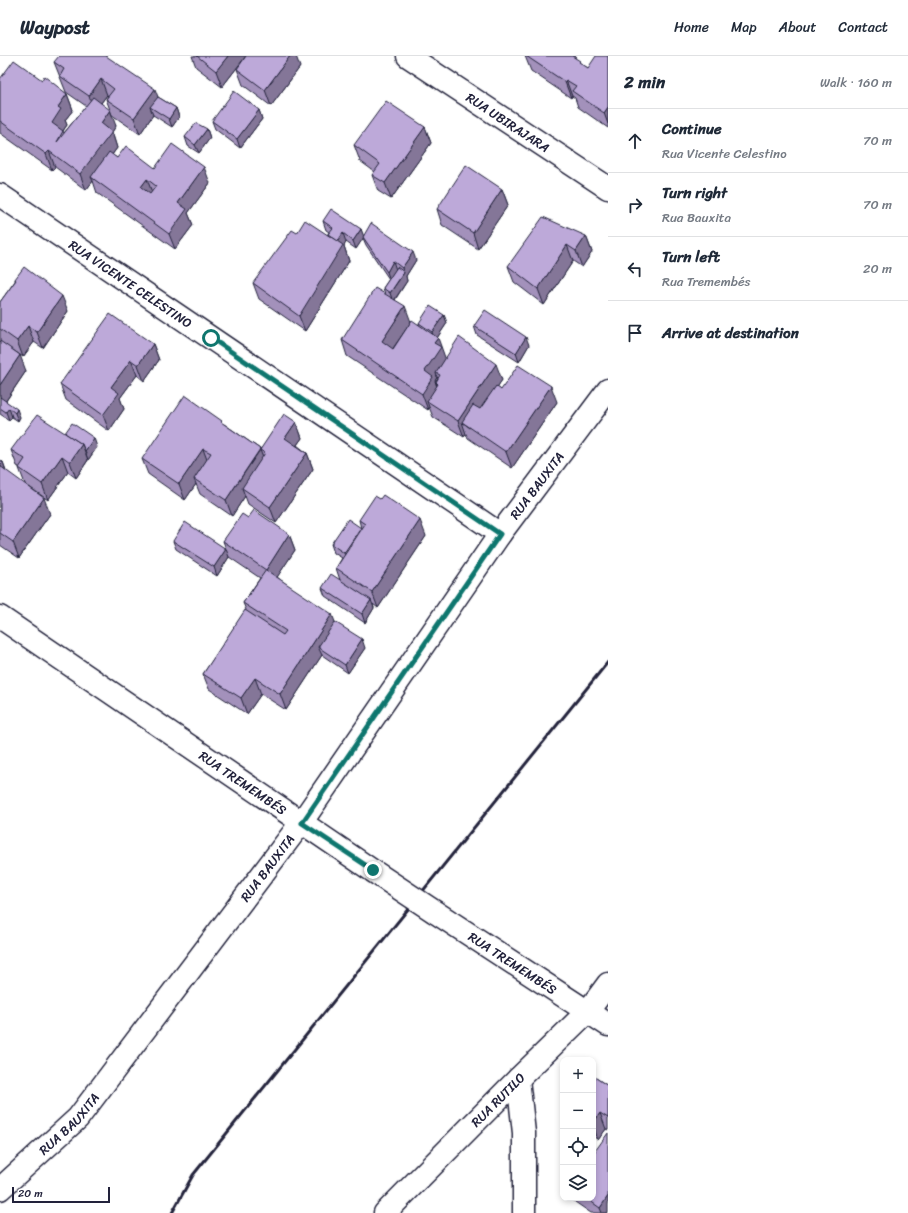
<!DOCTYPE html>
<meta charset="utf-8">
<style>
:root{--surface:#fff;--page:#f2f2f3;--text:#1f2937;--muted:#747a83;--line:#e0e1e3}
body{margin:0;font-family:Sriracha,sans-serif;background:var(--page);color:var(--text)}
.controls{position:absolute;right:12px;bottom:12px;display:grid;overflow:hidden;border-radius:8px;box-shadow:0 2px 6px #0003}
.controls button{width:36px;height:36px;display:grid;place-items:center;padding:0;border:0;border-bottom:1px solid var(--line);background:var(--surface);color:var(--text);font:20px sans-serif}
.scale{position:absolute;left:12px;bottom:10px;width:98px;box-sizing:border-box;padding-left:4px;border:2px solid #22223b;border-top:0;font-size:11px;line-height:14px;white-space:nowrap;color:#22223b;-webkit-text-stroke:3px #fff;paint-order:stroke}
.stop{position:absolute;width:12px;height:12px;margin:-9px;border:3px solid #0f766e;border-radius:50%;background:#fff}
.stop.end{background:#0f766e;border-color:#fff;box-shadow:0 1px 4px #0008}
.list{margin:0;padding:0;list-style:none}
h2{display:flex;justify-content:space-between;align-items:center;height:52px;margin:0;padding:0 16px;font-size:17px}
h2 small{font-size:13px;font-weight:400;color:var(--muted)}
.list li{display:grid;grid-template-columns:26px 1fr auto;gap:12px;align-items:center;box-sizing:border-box;height:64px;padding:0 16px;border-top:1px solid var(--line)}
.list b{display:block;font-size:15px;white-space:nowrap}
.list p{margin:0;font-size:13px;white-space:nowrap;color:var(--muted)}
.list em{font-size:13px;font-style:normal;color:var(--muted)}
.icon{flex:none;width:22px;height:22px;fill:none;stroke:currentColor;stroke-width:2;stroke-linecap:round;stroke-linejoin:round}
.map{position:relative;flex:none;width:608px;height:1157px;overflow:hidden}
header{display:flex;align-items:center;gap:24px;box-sizing:border-box;height:56px;padding:0 20px;background:var(--surface);border-bottom:1px solid var(--line)}
header strong{font-size:19px}
nav{display:flex;gap:22px;margin-inline-start:auto;font-size:14px}
main{display:flex}
aside{flex:1;background:var(--surface)}
.map>svg:first-child{display:block}
.lines{fill:none;stroke-linecap:round;stroke-linejoin:round}
.street-casing{stroke:#22223b;stroke-width:25}
.secondary-casing{stroke:#22223b;stroke-width:25}
.street{stroke:#fff;stroke-width:22}
.secondary{stroke:#fff;stroke-width:22}
.rail{stroke:#22223b;stroke-width:3}
.street-bridge-casing{stroke:#22223b;stroke-width:25;stroke-linecap:butt}
.street-bridge{stroke:#fff;stroke-width:22}
.wall{fill:#a391bb;stroke:#22223b;fill-rule:evenodd}
.shaded-wall{fill:#847698;stroke:#22223b}
.building{fill:#bda9d9;stroke:#22223b;fill-rule:evenodd}
.route{stroke:#0f766e;stroke-width:5}
.labels{text-anchor:middle;dominant-baseline:central;stroke-width:3;stroke-linejoin:round;paint-order:stroke}
.street-label{font-size:13px;fill:#22223b;stroke:#fff}
</style>
<header>
<strong>Waypost</strong>
<nav><a>Home</a><a>Map</a><a>About</a><a>Contact</a></nav>
</header>
<main>
<div class="map">
<svg width="608" height="1157" viewBox="0 0 608 1157">
<rect width="100%" height="100%" fill="#fff"/>
<filter id="ink" filterUnits="userSpaceOnUse"><feTurbulence type="fractalNoise" baseFrequency=".025" numOctaves="2"/><feDisplacementMap in="SourceGraphic" scale="8" xChannelSelector="R" yChannelSelector="G"/><feConvolveMatrix kernelMatrix="1 2 1 2 8 2 1 2 1" color-interpolation-filters="sRGB"/></filter>
<g filter="url(#ink)">
<g class="lines">
<!-- street casing -->
<g class="street-casing">
<g id="street">
<path id="s1" d="M408,0L608,132"/>
<path id="s2" d="M0,139L500,478"/>
<path id="s3" d="M435,856L608,969"/>
<path d="M518,1023L524,1077V1157"/>
<path id="s4" d="M0,1133L78,1062L301,767L500,478L608,334"/>
<path id="s5" d="M385,1157L518,1023L588,955L608,928"/>
</g>
</g>
<!-- secondary casing -->
<g class="secondary-casing">
<g id="secondary">
<path id="s6" d="M0,561L373,815"/>
</g>
</g>
<!-- street -->
<use href="#street" class="street"/>
<!-- secondary -->
<use href="#secondary" class="secondary"/>
<!-- rail -->
<path class="rail" d="M172,1157L193,1119L608,606"/>
<!-- street-bridge casing -->
<g class="street-bridge-casing">
<path id="street-bridge" d="M373,815L435,856"/>
</g>
<!-- street-bridge -->
<use href="#street-bridge" class="street-bridge"/>
</g>
<!-- wall -->
<g class="wall">
<path d="M192,0H246L222,31L196,11Z"/>
<path d="M525,0H576L575,2L580,7L588,12L608,0V72L578,51L575,42L572,40L571,42L531,15Z"/>
<path d="M54,6L158,41L176,52L179,61L172,71L153,59L140,78L112,59L106,43L108,40L107,39L101,47L116,70L112,76L117,92L112,99L117,102L155,112L210,127L188,157L193,169L175,193L97,137L93,125L86,134L55,111L52,114L0,77V23L42,24L67,38L73,54L65,64L67,69L63,75L64,77L86,50L66,36Z"/>
<path d="M300,11L271,50L243,29L237,13Z"/>
<path d="M259,54L262,63L240,92L215,73L212,65Z"/>
<path d="M425,71L431,87L391,143L378,135L372,119L375,116L360,105L354,89Z"/>
<path d="M207,73L210,82L199,97L188,90L185,81Z"/>
<path d="M502,133L508,149L478,193L442,169L437,153Z"/>
<path d="M323,165L361,173L363,180L416,204L406,220L407,225L395,244L411,266L419,269V267L444,259L447,267L437,282L445,303L502,324L497,331L501,334L557,346L512,412L468,382L466,378L464,381L433,361L429,351L428,354L347,300L342,284L385,238L383,232L389,223L366,189L363,182L356,193L346,186L344,190L349,205L305,275L259,243L253,227L328,178L329,176L326,174ZM437,321L438,322L436,326L437,330L435,325Z"/>
<path d="M586,180L592,196L582,211L573,205L544,249L514,226L508,210Z"/>
<path d="M15,223L68,255L43,292L34,286L23,301L13,294L26,315L6,345L20,361L18,365L12,361L9,364L0,358V246L15,225Z"/>
<path d="M474,270L529,289L519,306L477,279Z"/>
<path d="M153,288L159,304L144,325L137,319L120,342L124,353L109,375L66,344L60,328Z"/>
<path d="M296,366L302,382L297,389L307,397L313,413L276,467L248,448L245,440L232,460L200,438L196,428L185,444L148,418L142,403L224,368L260,393Z"/>
<path d="M65,377L97,391L76,422L68,416L48,444L25,428L19,412V411L17,410L11,394Z"/>
<path d="M0,404L3,406L6,414L50,458L19,502L0,489Z"/>
<path d="M248,462L289,478L295,494L277,521L335,566L365,592L348,617L322,599L286,654L261,638L247,658L209,633L203,618L246,554L243,547L260,522L229,501L217,520L176,493L173,485L226,493L223,485Z"/>
<path d="M359,464L426,480L378,552L373,548L374,552L365,567L325,540L322,532L340,524L336,512L342,502L334,497L331,488L361,472Z"/>
<path d="M593,1020L608,1030V1074L606,1073L598,1084L593,1080Z"/>
<path d="M574,1142H593L608,1157H591L575,1146Z"/>
</g>
<!-- shaded-wall -->
<g class="shaded-wall">
<path d="M228,0H246L222,31L216,15Z"/>
<path d="M290,0H296L300,11L271,50L265,34Z"/>
<path d="M101,23L107,39L94,56L89,40Z"/>
<path d="M566,24L572,40L571,42L565,26Z"/>
<path d="M155,33L161,49L150,51L153,59L140,78L134,62Z"/>
<path d="M67,38L73,54L65,64L67,69L57,83L52,67L58,51Z"/>
<path d="M608,51V68L604,57Z"/>
<path d="M176,52L179,61L172,71L169,63Z"/>
<path d="M110,54L116,70L112,76L117,92L94,123L91,121L93,125L86,134L80,118L101,67Z"/>
<path d="M259,54L262,63L240,92L237,83Z"/>
<path d="M425,71L431,87L391,143L385,127Z"/>
<path d="M207,73L210,82L199,97L195,89Z"/>
<path d="M49,95L55,111L52,114L46,98Z"/>
<path d="M204,111L210,127L188,157L193,169L175,193L169,178L178,147Z"/>
<path d="M147,123L153,139L147,147L141,131Z"/>
<path d="M502,133L508,149L478,193L473,177Z"/>
<path d="M361,173L364,181L356,193L353,185Z"/>
<path d="M343,177L346,186L344,190L349,205L305,275L299,260L335,189Z"/>
<path d="M586,180L592,196L582,211L576,195Z"/>
<path d="M567,189L573,205L544,249L538,233Z"/>
<path d="M413,196L416,204L406,220L407,225L393,246L390,237L404,217L402,212Z"/>
<path d="M393,205L396,214L390,224L387,216Z"/>
<path d="M62,240L68,255L43,292L37,276Z"/>
<path d="M405,250L411,266L387,301L382,285Z"/>
<path d="M444,259L447,267L435,285L432,276Z"/>
<path d="M28,270L34,286L23,301L17,285Z"/>
<path d="M526,281L529,289L519,306L516,297Z"/>
<path d="M438,282L447,307L436,317L437,321L435,325L439,337L427,345L429,351L428,354L422,338L425,315L434,287Z"/>
<path d="M153,288L159,304L144,325L138,309Z"/>
<path d="M20,299L26,315L3,349L0,341V329Z"/>
<path d="M131,304L137,319L120,342L124,353L109,375L103,359L111,331Z"/>
<path d="M496,308L502,324L470,372L462,366L466,378L464,381L458,365Z"/>
<path d="M551,330L557,346L512,412L506,396Z"/>
<path d="M9,352L12,361L9,364L6,356Z"/>
<path d="M17,353L20,361L18,365L15,357Z"/>
<path d="M296,366L302,382L291,397L285,382Z"/>
<path d="M94,382L97,391L88,404L85,395Z"/>
<path d="M82,388L88,404L76,422L70,406Z"/>
<path d="M203,393L209,409L194,423L196,428L185,444L179,428Z"/>
<path d="M260,394L266,410L242,432L245,440L232,460L226,444Z"/>
<path d="M307,397L313,413L276,467L270,451Z"/>
<path d="M62,400L68,416L48,444L42,428Z"/>
<path d="M3,406L8,422L0,409Z"/>
<path d="M44,442L50,458L19,502L13,486Z"/>
<path d="M420,464L426,480L378,552L372,536Z"/>
<path d="M361,472L364,480L347,506L344,497Z"/>
<path d="M289,478L295,494L272,529L266,514Z"/>
<path d="M226,493L229,501L217,520L214,511Z"/>
<path d="M371,544L374,552L365,567L362,558Z"/>
<path d="M332,558L338,574L318,591L322,599L286,654L280,638Z"/>
<path d="M362,583L365,592L348,617L345,609Z"/>
<path d="M255,622L261,638L247,658L241,642Z"/>
<path d="M600,1057L606,1073L598,1084L593,1069V1067Z"/>
<path d="M608,1140V1157H602L600,1152Z"/>
</g>
<!-- building -->
<g class="building">
<path d="M59,0H106L155,33L134,62L106,43L114,33L101,23L89,40L60,20L64,13L54,6Z"/>
<path d="M197,0H228L216,15Z"/>
<path d="M246,0H290L265,34L237,13Z"/>
<path d="M526,0H572L580,5L579,6L588,12L596,0H608V51L604,57L572,35L576,30L566,24L565,26Z"/>
<path d="M14,4L42,24L44,20L67,38L58,51L61,53L52,67L63,75L57,86L93,41L110,54L101,67L112,76L80,118L49,95L46,98L0,65V23Z"/>
<path d="M234,35L259,54L237,83L212,65Z"/>
<path d="M158,41L176,52L169,63L150,51Z"/>
<path d="M386,45L425,71L385,127L372,119L380,108L354,89Z"/>
<path d="M196,67L207,73L195,89L185,81Z"/>
<path d="M172,88L204,111L178,147L187,153L169,178L91,121L109,96L117,102L126,90L155,112ZM147,123L156,130L150,138L141,131Z"/>
<path d="M466,109L502,133L473,177L437,153Z"/>
<path d="M331,153L361,173L353,185L343,177L338,185L328,178L333,172L323,165Z"/>
<path d="M543,161L586,180L576,195L567,189L538,233L508,210Z"/>
<path d="M305,164L343,189L299,260L253,227L292,174L297,177Z"/>
<path d="M371,167L413,196L402,212L393,205L387,216L363,181Z"/>
<path d="M24,211L62,240L37,276L28,270L17,285L0,273V246L16,224L15,223Z"/>
<path d="M397,211L404,216L390,237L383,232Z"/>
<path d="M375,232L405,250L382,285L393,293L412,264L438,282L434,287L441,291L425,315L433,321L422,338L342,284Z"/>
<path d="M430,250L444,259L432,276L419,267Z"/>
<path d="M485,254L526,281L516,297L474,270Z"/>
<path d="M110,258L153,288L138,309L131,304L111,331L119,337L103,359L60,328Z"/>
<path d="M459,281L496,308L458,365L427,345L438,328L436,326L440,319L436,317Z"/>
<path d="M0,285L20,299L0,329Z"/>
<path d="M518,309L551,330L506,396L462,366L473,349L480,353L496,330L501,334Z"/>
<path d="M185,339L222,365L221,366L260,393L226,444L194,423L211,397L203,393L179,428L142,403Z"/>
<path d="M0,341L17,353L15,357L9,352L6,356L0,352Z"/>
<path d="M284,358L296,366L285,382L307,397L270,451L242,432L265,397L260,394Z"/>
<path d="M37,359L82,388L70,406L62,400L42,428L19,412L25,403L11,394Z"/>
<path d="M72,367L94,382L85,395L82,388L65,377Z"/>
<path d="M0,404L3,406L0,409Z"/>
<path d="M0,410L44,442L13,486L0,477Z"/>
<path d="M383,439L420,464L372,536L336,512L365,468L359,464L375,440L380,443Z"/>
<path d="M254,454L289,478L266,514L223,485L242,458L248,462Z"/>
<path d="M348,463L361,472L344,497L331,488Z"/>
<path d="M185,466L226,493L214,511L173,485Z"/>
<path d="M266,514L332,558L280,638L255,622L241,642L203,618L245,554L283,579L286,575L243,547Z"/>
<path d="M331,518L371,544L362,558L322,532Z"/>
<path d="M335,566L362,583L345,609L318,591Z"/>
<path d="M593,1020L608,1030V1062L600,1057L593,1067Z"/>
<path d="M608,1077V1140L600,1152L586,1142H593V1098Z"/>
</g>
</g>
<g class="lines" filter="url(#ink)">
<!-- route -->
<path class="route" d="M211,282L500,478L302,767L373,814"/>
</g>
<g class="labels">
<!-- street labels -->
<g class="street-label">
<text stroke="none"><textPath href="#s1" startOffset="120">RUA UBIRAJARA</textPath></text>
<text stroke="none"><textPath href="#s2" startOffset="158">RUA VICENTE CELESTINO</textPath></text>
<text stroke="none"><textPath href="#s4" startOffset="887">RUA BAUXITA</textPath></text>
<text stroke="none"><textPath href="#s6" startOffset="294">RUA TREMEMBÉS</textPath></text>
<text stroke="none"><textPath href="#s4" startOffset="419">RUA BAUXITA</textPath></text>
<text stroke="none"><textPath href="#s3" startOffset="93">RUA TREMEMBÉS</textPath></text>
<text stroke="none"><textPath href="#s5" startOffset="160">RUA RUTILO</textPath></text>
<text stroke="none"><textPath href="#s4" startOffset="95">RUA BAUXITA</textPath></text>
</g>
</g>
</svg>
<div class="controls">
<button>+</button>
<button>−</button>
<button><svg class="icon" aria-label="locate" viewBox="0 0 24 24"><circle cx="12" cy="12" r="6"/><path d="M12 2v4M12 18v4M2 12h4M18 12h4"/></svg></button>
<button><svg class="icon" aria-label="layers" viewBox="0 0 24 24"><path d="M12 4l9 5-9 5-9-5zM3 14l9 5 9-5"/></svg></button>
</div>
<div class="scale">20 m</div>
<div class="stop" style="left:211px;top:282px"></div>
<div class="stop end" style="left:373px;top:814px"></div>
</div>
<aside>
<h2>2 min<small>Walk · 160 m</small></h2>
<ul class="list">
<li><svg class="icon" aria-label="ahead" viewBox="0 0 24 24"><path d="M12 20V5M6 11l6-6 6 6"/></svg><div><b>Continue</b><p>Rua Vicente Celestino</p></div><em>70 m</em></li>
<li><svg class="icon" aria-label="right" viewBox="0 0 24 24"><path d="M7 20v-9h11M14 6l5 5-5 5"/></svg><div><b>Turn right</b><p>Rua Bauxita</p></div><em>70 m</em></li>
<li><svg class="icon" aria-label="left" viewBox="0 0 24 24"><path d="M17 20v-9H6M10 6l-5 5 5 5"/></svg><div><b>Turn left</b><p>Rua Tremembés</p></div><em>20 m</em></li>
<li><svg class="icon" aria-label="arrive" viewBox="0 0 24 24"><path d="M6 21V4h12l-3 4 3 4H6"/></svg><div><b>Arrive at destination</b></div></li>
</ul>
</aside>
</main>
